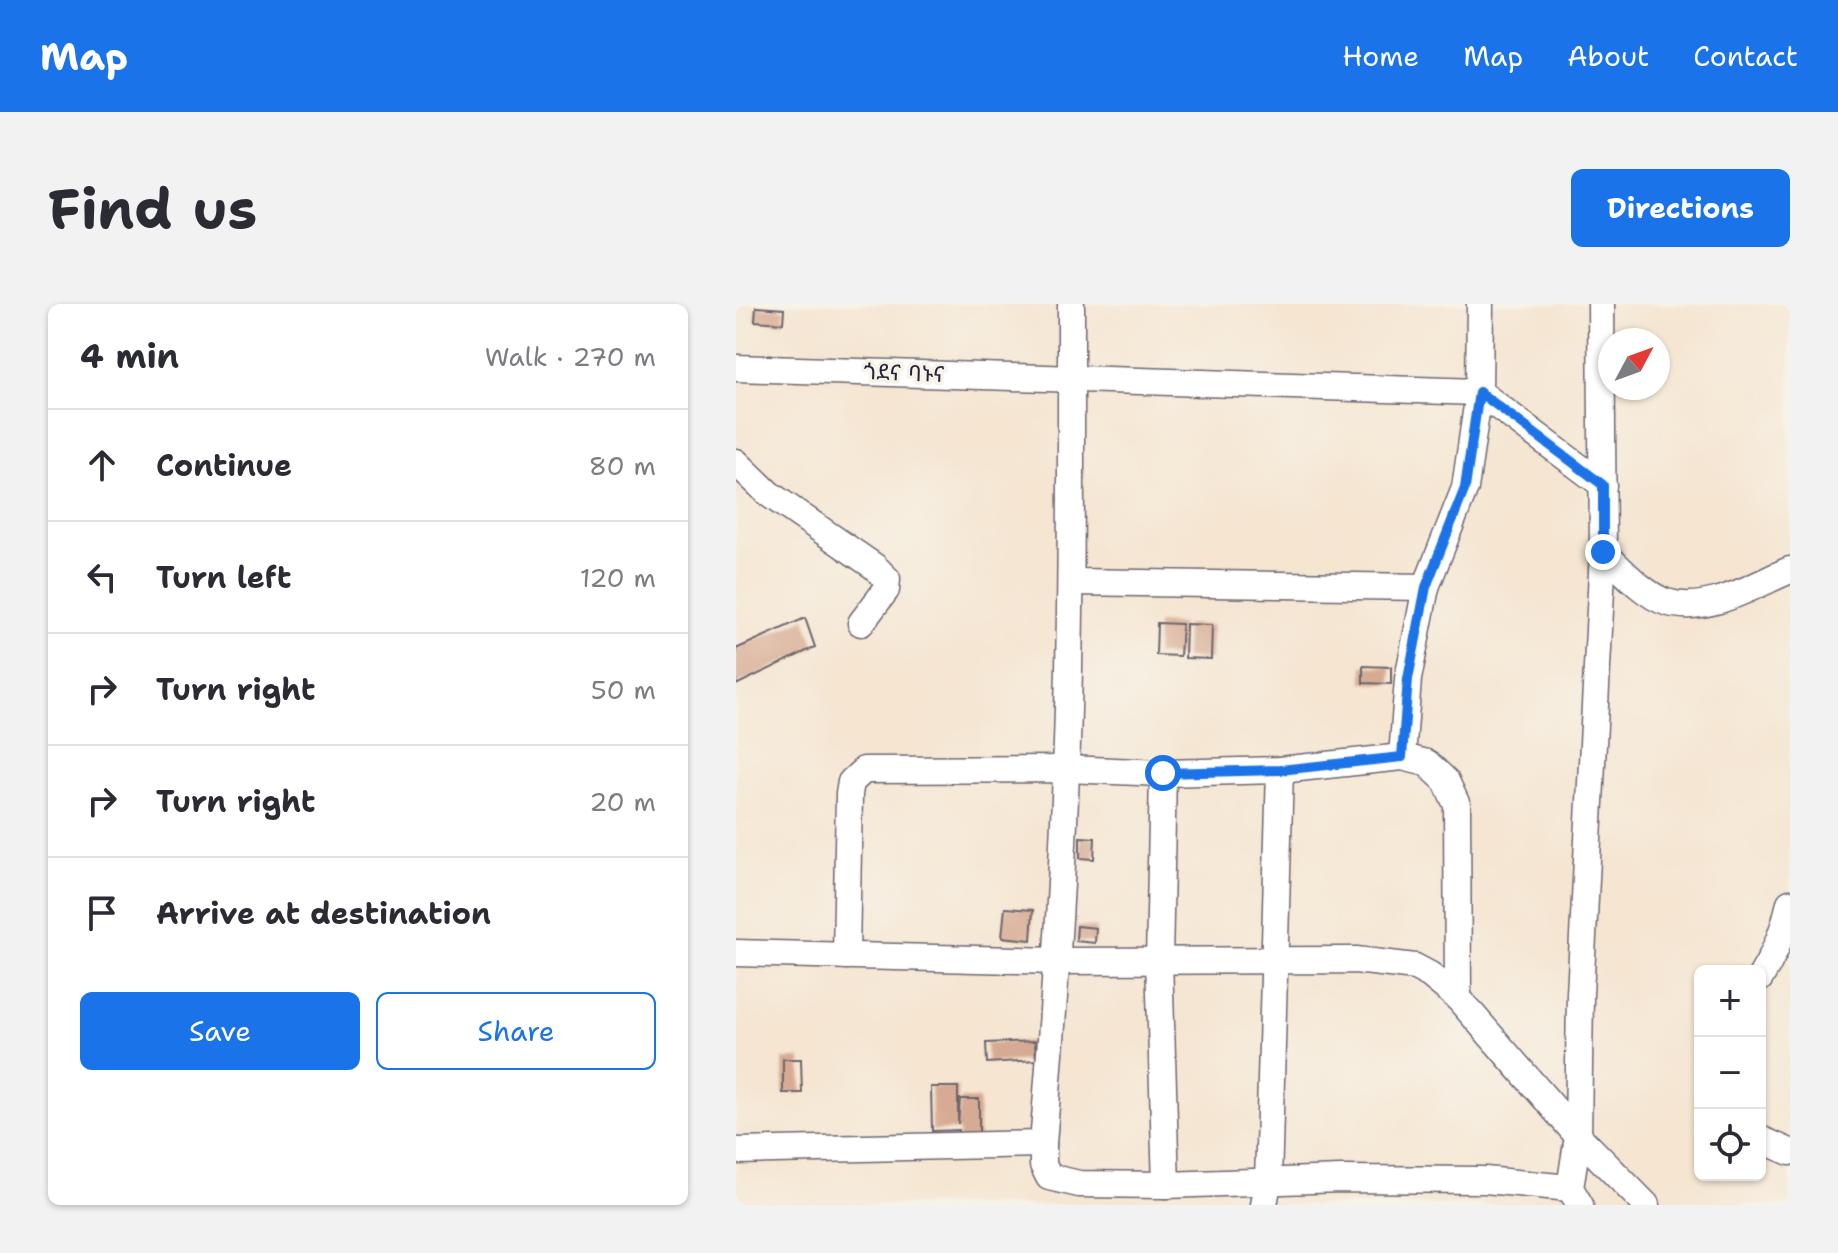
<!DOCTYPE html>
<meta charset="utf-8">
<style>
:root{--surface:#fff;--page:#f2f2f3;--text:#2b2b33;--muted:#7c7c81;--line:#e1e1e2;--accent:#1a73e8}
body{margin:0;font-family:"Shantell Sans","Noto Sans Ethiopic",sans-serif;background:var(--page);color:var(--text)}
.controls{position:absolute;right:24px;bottom:24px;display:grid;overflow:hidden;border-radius:12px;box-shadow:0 2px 6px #0004}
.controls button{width:72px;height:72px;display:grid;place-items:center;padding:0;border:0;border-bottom:2px solid var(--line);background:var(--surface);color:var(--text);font:40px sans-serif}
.compass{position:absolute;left:862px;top:24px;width:72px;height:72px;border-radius:50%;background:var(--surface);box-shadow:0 2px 6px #0004;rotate:49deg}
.stop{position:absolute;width:24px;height:24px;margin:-18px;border:6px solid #1a73e8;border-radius:50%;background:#fff}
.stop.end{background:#1a73e8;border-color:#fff;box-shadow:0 2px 8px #0008}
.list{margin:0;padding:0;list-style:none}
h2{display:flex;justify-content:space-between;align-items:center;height:104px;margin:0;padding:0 32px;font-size:34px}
h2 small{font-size:26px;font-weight:400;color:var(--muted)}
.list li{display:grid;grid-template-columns:52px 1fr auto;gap:24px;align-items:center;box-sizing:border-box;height:112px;padding:0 32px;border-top:2px solid var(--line)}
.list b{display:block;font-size:30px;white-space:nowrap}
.list em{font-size:26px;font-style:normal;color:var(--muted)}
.actions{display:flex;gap:16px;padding:24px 32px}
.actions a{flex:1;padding:18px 0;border:2px solid var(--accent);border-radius:12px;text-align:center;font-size:28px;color:var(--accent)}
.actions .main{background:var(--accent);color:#fff}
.icon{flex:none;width:44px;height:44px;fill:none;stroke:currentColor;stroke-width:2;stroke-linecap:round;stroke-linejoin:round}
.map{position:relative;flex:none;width:1054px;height:901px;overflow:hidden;border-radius:12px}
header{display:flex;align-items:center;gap:48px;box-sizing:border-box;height:112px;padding:0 40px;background:var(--accent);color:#fff}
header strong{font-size:38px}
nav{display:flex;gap:44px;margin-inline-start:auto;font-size:28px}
.intro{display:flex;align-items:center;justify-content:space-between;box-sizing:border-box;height:192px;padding:0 48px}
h1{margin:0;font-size:56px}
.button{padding:20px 36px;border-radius:12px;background:var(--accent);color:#fff;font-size:28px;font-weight:700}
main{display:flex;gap:48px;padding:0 48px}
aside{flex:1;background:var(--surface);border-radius:12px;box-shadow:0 2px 6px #0004}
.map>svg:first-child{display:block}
.building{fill:#d7ab93}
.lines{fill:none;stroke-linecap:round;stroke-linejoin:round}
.minor-casing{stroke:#6c6670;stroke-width:29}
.minor{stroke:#fff;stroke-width:26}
.route{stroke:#1a73e8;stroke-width:10}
.labels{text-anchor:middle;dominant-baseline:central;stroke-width:7;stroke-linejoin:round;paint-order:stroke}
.street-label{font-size:22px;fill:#22223b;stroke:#f7f3e8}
</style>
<header>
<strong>Map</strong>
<nav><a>Home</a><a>Map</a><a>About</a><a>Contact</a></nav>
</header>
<div class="intro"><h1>Find us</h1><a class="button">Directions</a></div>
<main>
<aside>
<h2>4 min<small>Walk · 270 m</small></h2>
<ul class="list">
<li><svg class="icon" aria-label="ahead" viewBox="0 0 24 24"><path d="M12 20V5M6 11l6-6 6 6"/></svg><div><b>Continue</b></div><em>80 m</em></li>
<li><svg class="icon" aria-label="left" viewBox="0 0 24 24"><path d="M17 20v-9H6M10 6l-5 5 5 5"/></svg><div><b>Turn left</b></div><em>120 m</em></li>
<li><svg class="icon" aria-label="right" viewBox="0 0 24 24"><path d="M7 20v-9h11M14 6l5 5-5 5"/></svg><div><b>Turn right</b></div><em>50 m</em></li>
<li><svg class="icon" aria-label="right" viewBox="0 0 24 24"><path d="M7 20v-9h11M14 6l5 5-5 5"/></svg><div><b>Turn right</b></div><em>20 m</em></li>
<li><svg class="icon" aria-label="arrive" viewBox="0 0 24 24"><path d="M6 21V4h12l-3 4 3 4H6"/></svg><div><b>Arrive at destination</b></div></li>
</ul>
<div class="actions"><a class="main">Save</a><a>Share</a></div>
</aside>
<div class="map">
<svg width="1054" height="901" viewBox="0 0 1054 901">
<rect width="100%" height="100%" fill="#f7f3e8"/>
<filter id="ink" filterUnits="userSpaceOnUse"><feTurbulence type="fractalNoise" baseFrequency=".0125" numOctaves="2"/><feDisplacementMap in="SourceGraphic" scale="16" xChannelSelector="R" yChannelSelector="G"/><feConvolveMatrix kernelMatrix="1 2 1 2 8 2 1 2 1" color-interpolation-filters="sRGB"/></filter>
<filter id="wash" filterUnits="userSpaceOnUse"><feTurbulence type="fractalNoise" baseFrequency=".006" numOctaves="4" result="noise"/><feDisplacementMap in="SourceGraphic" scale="32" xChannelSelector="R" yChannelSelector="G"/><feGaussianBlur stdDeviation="1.8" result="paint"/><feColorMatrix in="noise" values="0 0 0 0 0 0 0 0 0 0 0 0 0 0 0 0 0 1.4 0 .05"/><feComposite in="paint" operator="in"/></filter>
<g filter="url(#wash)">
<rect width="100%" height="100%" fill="#f5e5d1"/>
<g id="blocks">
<!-- building -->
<g class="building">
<path d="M20,3L48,5L47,19L19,17Z"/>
<path d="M69,314L79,343L0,381V345Z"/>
<path d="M421,319L446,320L444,352L420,351Z"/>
<path d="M450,320L476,321L475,355L449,354Z"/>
<path d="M627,362L655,363V380L627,379Z"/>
<path d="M344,533L359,534L358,555L344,554Z"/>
<path d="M269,604L297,606L295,636L266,633Z"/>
<path d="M341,622L360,624L359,639L340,637Z"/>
<path d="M299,737L300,756L251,759L250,739Z"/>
<path d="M47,755H65L66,789H47Z"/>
<path d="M195,783H222V820L224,795H243V836H223V826L196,827Z"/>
</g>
</g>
</g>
<g filter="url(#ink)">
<use href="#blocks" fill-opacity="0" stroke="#6c6670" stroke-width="2"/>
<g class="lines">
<!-- minor casing -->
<g class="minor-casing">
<g id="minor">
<path d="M335,0C335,155 336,311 330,466C326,591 317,716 307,840V861L313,873L343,880L430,881L605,875L749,876L834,884"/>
<path d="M0,64L743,88L867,181"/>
<path d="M0,158L33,190L139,263L151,275L150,286L125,319"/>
<path d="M867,248C884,264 908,291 930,298C971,311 1018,281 1054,266"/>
<path d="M335,278L690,283"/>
<path d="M666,453L672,375L690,283L729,184L743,88L744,0"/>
<path d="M427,469L423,656L430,881"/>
<path d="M0,649L322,657L620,656L679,663L694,671L722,694L842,832L910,901"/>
<path d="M110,652L113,490L115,478L128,466L330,465L427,469L544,466L666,453L691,459L710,477L721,501L722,694"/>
<path d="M1024,674C1039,650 1048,627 1054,599"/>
<path d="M1024,835L1054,848"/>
<path d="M0,847L307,840"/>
<path d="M528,901L532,878L544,466"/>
<path d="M844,901L834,884L842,832L844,690L867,248L865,0"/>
</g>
</g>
<!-- minor -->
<use href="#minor" class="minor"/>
</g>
</g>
<g class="lines" filter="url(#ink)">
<!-- route -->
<path class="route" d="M427,469L544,466L666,453L672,375L690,283L729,184L743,88L867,181V248"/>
</g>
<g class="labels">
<!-- street labels -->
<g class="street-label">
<text transform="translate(168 69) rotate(2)">ጎደና ባኑና</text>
</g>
</g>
</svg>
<div class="controls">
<button>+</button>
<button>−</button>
<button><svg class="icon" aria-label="locate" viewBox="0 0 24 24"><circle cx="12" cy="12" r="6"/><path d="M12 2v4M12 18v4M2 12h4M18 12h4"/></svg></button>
</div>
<svg class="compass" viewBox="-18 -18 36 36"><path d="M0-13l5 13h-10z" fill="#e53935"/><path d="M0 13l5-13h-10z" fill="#7c7c81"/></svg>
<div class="stop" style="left:427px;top:469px"></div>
<div class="stop end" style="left:867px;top:248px"></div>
</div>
</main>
